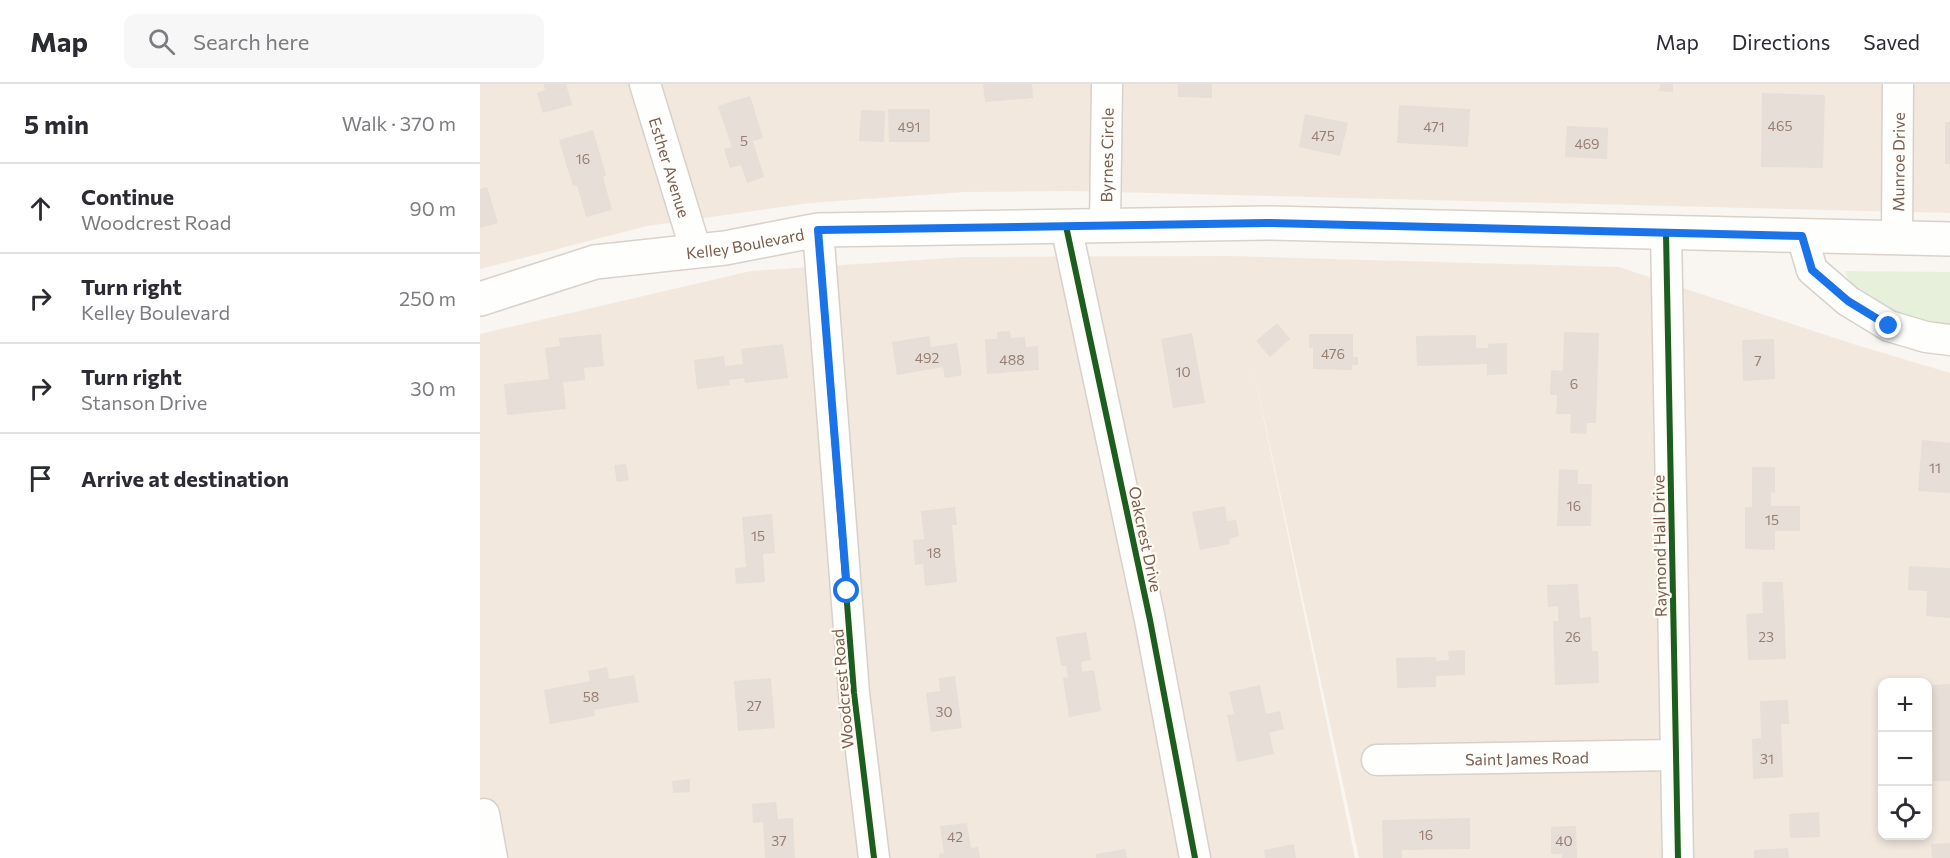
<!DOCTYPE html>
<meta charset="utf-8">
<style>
:root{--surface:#fff;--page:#f7f7f7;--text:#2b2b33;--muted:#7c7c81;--line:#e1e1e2}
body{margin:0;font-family:Commissioner,sans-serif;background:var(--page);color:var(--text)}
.controls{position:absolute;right:18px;bottom:18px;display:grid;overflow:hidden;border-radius:12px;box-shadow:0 3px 9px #0003}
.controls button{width:54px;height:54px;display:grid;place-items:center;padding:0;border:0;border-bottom:2px solid var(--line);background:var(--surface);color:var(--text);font:30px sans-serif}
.stop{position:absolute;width:18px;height:18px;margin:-14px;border:4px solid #1a73e8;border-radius:50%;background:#fff}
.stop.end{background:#1a73e8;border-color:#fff;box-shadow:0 2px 6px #0008}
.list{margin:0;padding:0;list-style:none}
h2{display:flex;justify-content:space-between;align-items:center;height:78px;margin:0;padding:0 24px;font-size:26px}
h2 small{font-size:20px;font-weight:400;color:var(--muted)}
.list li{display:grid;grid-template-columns:39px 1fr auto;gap:18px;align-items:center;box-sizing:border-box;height:90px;padding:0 24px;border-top:2px solid var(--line)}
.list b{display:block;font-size:22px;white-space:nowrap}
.list p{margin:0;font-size:20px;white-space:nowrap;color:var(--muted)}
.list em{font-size:20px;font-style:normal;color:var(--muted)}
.icon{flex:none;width:33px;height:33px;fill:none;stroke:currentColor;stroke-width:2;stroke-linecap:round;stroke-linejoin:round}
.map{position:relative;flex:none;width:1470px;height:774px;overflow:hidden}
header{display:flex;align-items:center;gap:36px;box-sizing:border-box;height:84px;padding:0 30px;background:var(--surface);border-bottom:2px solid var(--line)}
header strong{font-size:28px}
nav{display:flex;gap:33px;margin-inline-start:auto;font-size:21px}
.search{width:420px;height:54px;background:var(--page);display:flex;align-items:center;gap:15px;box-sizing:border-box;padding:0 21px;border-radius:12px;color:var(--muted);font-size:22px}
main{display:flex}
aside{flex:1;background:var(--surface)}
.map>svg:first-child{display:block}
.residential{fill:#f2e8de;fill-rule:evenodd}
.green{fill:#e7f0db}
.building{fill:#e6ded7}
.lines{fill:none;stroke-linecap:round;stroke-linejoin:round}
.street-casing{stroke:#d7d1cb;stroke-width:33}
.secondary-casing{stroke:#d9d2cb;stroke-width:36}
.street{stroke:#fefefd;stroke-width:30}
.secondary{stroke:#fefefd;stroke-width:33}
.cycleway-casing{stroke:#fffaf3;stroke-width:10}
.cycleway{stroke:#1b5e20;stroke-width:6}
.route{stroke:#1a73e8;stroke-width:8}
.labels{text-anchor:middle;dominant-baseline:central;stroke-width:4.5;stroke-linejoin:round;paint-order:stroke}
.number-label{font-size:14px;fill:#977e72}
.street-label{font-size:16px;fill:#7a5c4d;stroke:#fffaf3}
</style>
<header>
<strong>Map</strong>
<div class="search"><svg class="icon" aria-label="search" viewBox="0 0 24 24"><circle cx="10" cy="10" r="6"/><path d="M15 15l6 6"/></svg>Search here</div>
<nav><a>Map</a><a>Directions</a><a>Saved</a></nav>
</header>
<main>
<aside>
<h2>5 min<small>Walk · 370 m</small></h2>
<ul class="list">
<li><svg class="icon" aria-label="ahead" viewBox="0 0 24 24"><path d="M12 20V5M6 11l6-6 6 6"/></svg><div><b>Continue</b><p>Woodcrest Road</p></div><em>90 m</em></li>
<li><svg class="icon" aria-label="right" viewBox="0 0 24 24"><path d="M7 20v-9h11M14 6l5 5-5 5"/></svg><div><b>Turn right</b><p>Kelley Boulevard</p></div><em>250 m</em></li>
<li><svg class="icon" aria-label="right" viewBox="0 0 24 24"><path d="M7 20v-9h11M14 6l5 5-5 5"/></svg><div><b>Turn right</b><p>Stanson Drive</p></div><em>30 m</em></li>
<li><svg class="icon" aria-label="arrive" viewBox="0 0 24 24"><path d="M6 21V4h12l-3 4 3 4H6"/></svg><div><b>Arrive at destination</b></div></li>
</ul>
</aside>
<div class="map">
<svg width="1470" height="774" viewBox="0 0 1470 774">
<rect width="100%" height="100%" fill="#f9f5f0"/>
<!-- residential -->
<g class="residential">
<path d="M0,0H1470V129L592,107L485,108L329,119L167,142L0,185Z"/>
<path d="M749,172L1139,183L1373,260L1470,289V774H879L772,279L875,774H0V250L271,187L485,173ZM1402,598H1448V752H1402Z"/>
</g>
<!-- green -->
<path class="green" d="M1365,187L1470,188V241C1441,236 1373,219 1365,187Z"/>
<!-- building -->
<g class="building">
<path d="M64,0H86L92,21L63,29L57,9L65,6Z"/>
<path d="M503,0H552L553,14L505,18Z"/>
<path d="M698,0H732V14L698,13Z"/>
<path d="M1180,0H1193V8L1179,7Z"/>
<path d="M1282,9L1345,11L1343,84L1281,83Z"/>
<path d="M270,12L283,54L273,57L284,93L267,99L261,81L250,84L244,65L252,63L238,22Z"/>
<path d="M919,21L990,25L988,63L917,59Z"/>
<path d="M408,25H450V58H409Z"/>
<path d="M381,26L405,27L404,58L379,57Z"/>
<path d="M825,30L868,39L860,72L819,63Z"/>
<rect x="1465" y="38" width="5" height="42"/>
<path d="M1087,42L1128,44L1127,75L1085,73Z"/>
<path d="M113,46L126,91L123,93L132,126L106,133L97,101L93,102L79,56Z"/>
<path d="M7,103L18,139L0,144V105Z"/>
<path d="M797,239L810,255L790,273L776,257Z"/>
<path d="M530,247L531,254L545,253L546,263L558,262L559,286L507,290L505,255H517V248Z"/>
<path d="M1084,248L1119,249L1116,339H1107L1106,350L1090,349L1091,330H1076L1077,311H1070L1071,286L1083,287Z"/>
<path d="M712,249L725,319L693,324L681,255Z"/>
<path d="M121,250L124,282L104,284L105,296L83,298L86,325L27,331L24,300L69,295L65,264L80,262L79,254Z"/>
<path d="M829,250H873V273H878V281H872V286L833,285V264H829Z"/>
<path d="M996,251V264H1008V260L1027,259V290L1007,291V280L937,282L936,252Z"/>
<path d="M449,252L451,263L477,259L482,291L465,294L463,283L417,291L412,258Z"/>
<path d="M1294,255L1295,295L1263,297L1262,256Z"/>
<path d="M303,260L308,294L265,299L264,294L249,296L250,301L217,305L214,276L244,272L245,282L263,280L261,265Z"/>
<path d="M1442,356L1470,359V409L1438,407Z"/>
<path d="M146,380L149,396L137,398L134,381Z"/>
<path d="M1272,383H1295V409L1291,408V422H1320V447H1295V466L1265,465V423H1272Z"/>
<path d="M1079,385L1098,386V400H1112L1111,442H1077Z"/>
<path d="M745,422L747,437L756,436L759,452L749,455L750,460L720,466L712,428Z"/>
<path d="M475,423L477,441H472L477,498L445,502L443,480L435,481L433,456L444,455L441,427Z"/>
<path d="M292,430L295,469L283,470L285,498L256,500L255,484L266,483L262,433Z"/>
<path d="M1429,482L1470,484V534L1446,532L1447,507L1428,506Z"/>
<path d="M1282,498H1303L1306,575L1268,576L1266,530L1283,529Z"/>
<path d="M1098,500L1100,534L1111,533L1112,567H1118L1119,599L1075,601L1073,537H1078V522L1068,523L1067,501Z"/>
<path d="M606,548L611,576L601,578L602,588L614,586L621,627L589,633L583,594L588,593L586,582H581L576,553Z"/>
<path d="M985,566V591L956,592V603L917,604L916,574L956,573V577L969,576L968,567Z"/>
<path d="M127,583L129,595L154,591L159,618L114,626L115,632L70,640L64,606L110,597L108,587Z"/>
<path d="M475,592L482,644L451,648L446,609L460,607L459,594Z"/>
<path d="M291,594L295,644L258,647L254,597Z"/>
<path d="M1470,600V697H1453L1452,601Z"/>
<path d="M780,601L786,630L800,627L804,645L789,649L794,670L757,678L747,631L754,630L749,608Z"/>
<path d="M1308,616L1309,640H1301L1303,693L1273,695L1272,655L1281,654L1280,617Z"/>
<path d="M210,695V708L193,709L192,697Z"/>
<path d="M296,718L298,735L313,734L315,774H285L283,738L273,739L272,720Z"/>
<path d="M1339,728L1340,753L1310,754L1309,730Z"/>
<path d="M990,734V765L922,766V774H903L902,736Z"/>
<path d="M487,739L491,764L498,763L500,774H459V770L464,769L460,742Z"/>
<path d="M1096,742L1097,774H1082V770H1071V743Z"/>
<path d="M1470,759V774H1452L1451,760Z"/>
<path d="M814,760L816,774H785L784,766Z"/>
<path d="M1308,764L1309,774H1274V766Z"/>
<path d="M645,765L647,774H616V770Z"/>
</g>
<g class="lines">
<!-- street casing -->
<g class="street-casing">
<g id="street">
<path id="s1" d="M165,0L216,167"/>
<path id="s2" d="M625,141L627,0"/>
<path d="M586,142L670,536L715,774"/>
<path d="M338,146L374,609L394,774"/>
<path d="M1186,149L1198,774"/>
<path d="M1322,152L1332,186L1368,217L1409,242L1446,253L1470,256"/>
<path id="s3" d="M1417,154L1418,0"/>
<path id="s4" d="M897,676L1196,671"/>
<path d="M0,731L4,730L12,774"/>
</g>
</g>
<!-- secondary casing -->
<g class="secondary-casing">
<g id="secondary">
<path id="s5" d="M0,215L115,178L245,164L338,146L787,139L1470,155"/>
</g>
</g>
<!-- street -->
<use href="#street" class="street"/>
<!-- secondary -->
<use href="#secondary" class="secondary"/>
<!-- cycleway casing -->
<g class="cycleway-casing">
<g id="cycleway">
<path d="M586,142L670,536L715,774"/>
<path d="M338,146L374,609L394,774"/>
<path d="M1186,149L1198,774"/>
</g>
</g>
<!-- cycleway -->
<use href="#cycleway" class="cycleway"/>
</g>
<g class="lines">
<!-- route -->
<path class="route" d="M367,507L338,146L787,139L1322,152L1332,186L1368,217L1409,242"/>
</g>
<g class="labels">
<!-- number labels -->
<g class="number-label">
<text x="1300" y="41">465</text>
<text x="429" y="42">491</text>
<text x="954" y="42">471</text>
<text x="843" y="51">475</text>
<text x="264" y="56">5</text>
<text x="1107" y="59">469</text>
<text x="103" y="74">16</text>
<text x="853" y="269">476</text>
<text x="447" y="273">492</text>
<text x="532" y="275">488</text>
<text x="1278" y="276">7</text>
<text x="703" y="287">10</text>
<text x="1094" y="299">6</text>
<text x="1455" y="383">11</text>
<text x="1094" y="421">16</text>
<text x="1292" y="435">15</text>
<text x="278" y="451">15</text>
<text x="454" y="468">18</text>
<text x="1093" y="552">26</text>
<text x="1286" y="552">23</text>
<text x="111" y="612">58</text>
<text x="274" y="621">27</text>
<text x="464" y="627">30</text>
<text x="1287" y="674">31</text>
<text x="946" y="750">16</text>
<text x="475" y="752">42</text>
<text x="299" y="756">37</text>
<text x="1084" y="756">40</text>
</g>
<!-- street labels -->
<g class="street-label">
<text stroke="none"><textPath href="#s2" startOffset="70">Byrnes Circle</textPath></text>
<text stroke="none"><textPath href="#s3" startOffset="76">Munroe Drive</textPath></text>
<text stroke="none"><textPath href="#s1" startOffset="87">Esther Avenue</textPath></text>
<text stroke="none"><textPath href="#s5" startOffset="272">Kelley Boulevard</textPath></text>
<text transform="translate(666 455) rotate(78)">Oakcrest Drive</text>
<text transform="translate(1179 462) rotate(-91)">Raymond Hall Drive</text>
<text transform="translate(362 605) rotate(-95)">Woodcrest Road</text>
<text stroke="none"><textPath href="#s4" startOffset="150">Saint James Road</textPath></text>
</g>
</g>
</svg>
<div class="controls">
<button>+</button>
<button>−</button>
<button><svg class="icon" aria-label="locate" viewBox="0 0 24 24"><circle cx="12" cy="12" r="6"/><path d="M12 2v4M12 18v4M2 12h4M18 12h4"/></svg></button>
</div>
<div class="stop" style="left:367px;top:507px"></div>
<div class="stop end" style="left:1409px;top:242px"></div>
</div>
</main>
